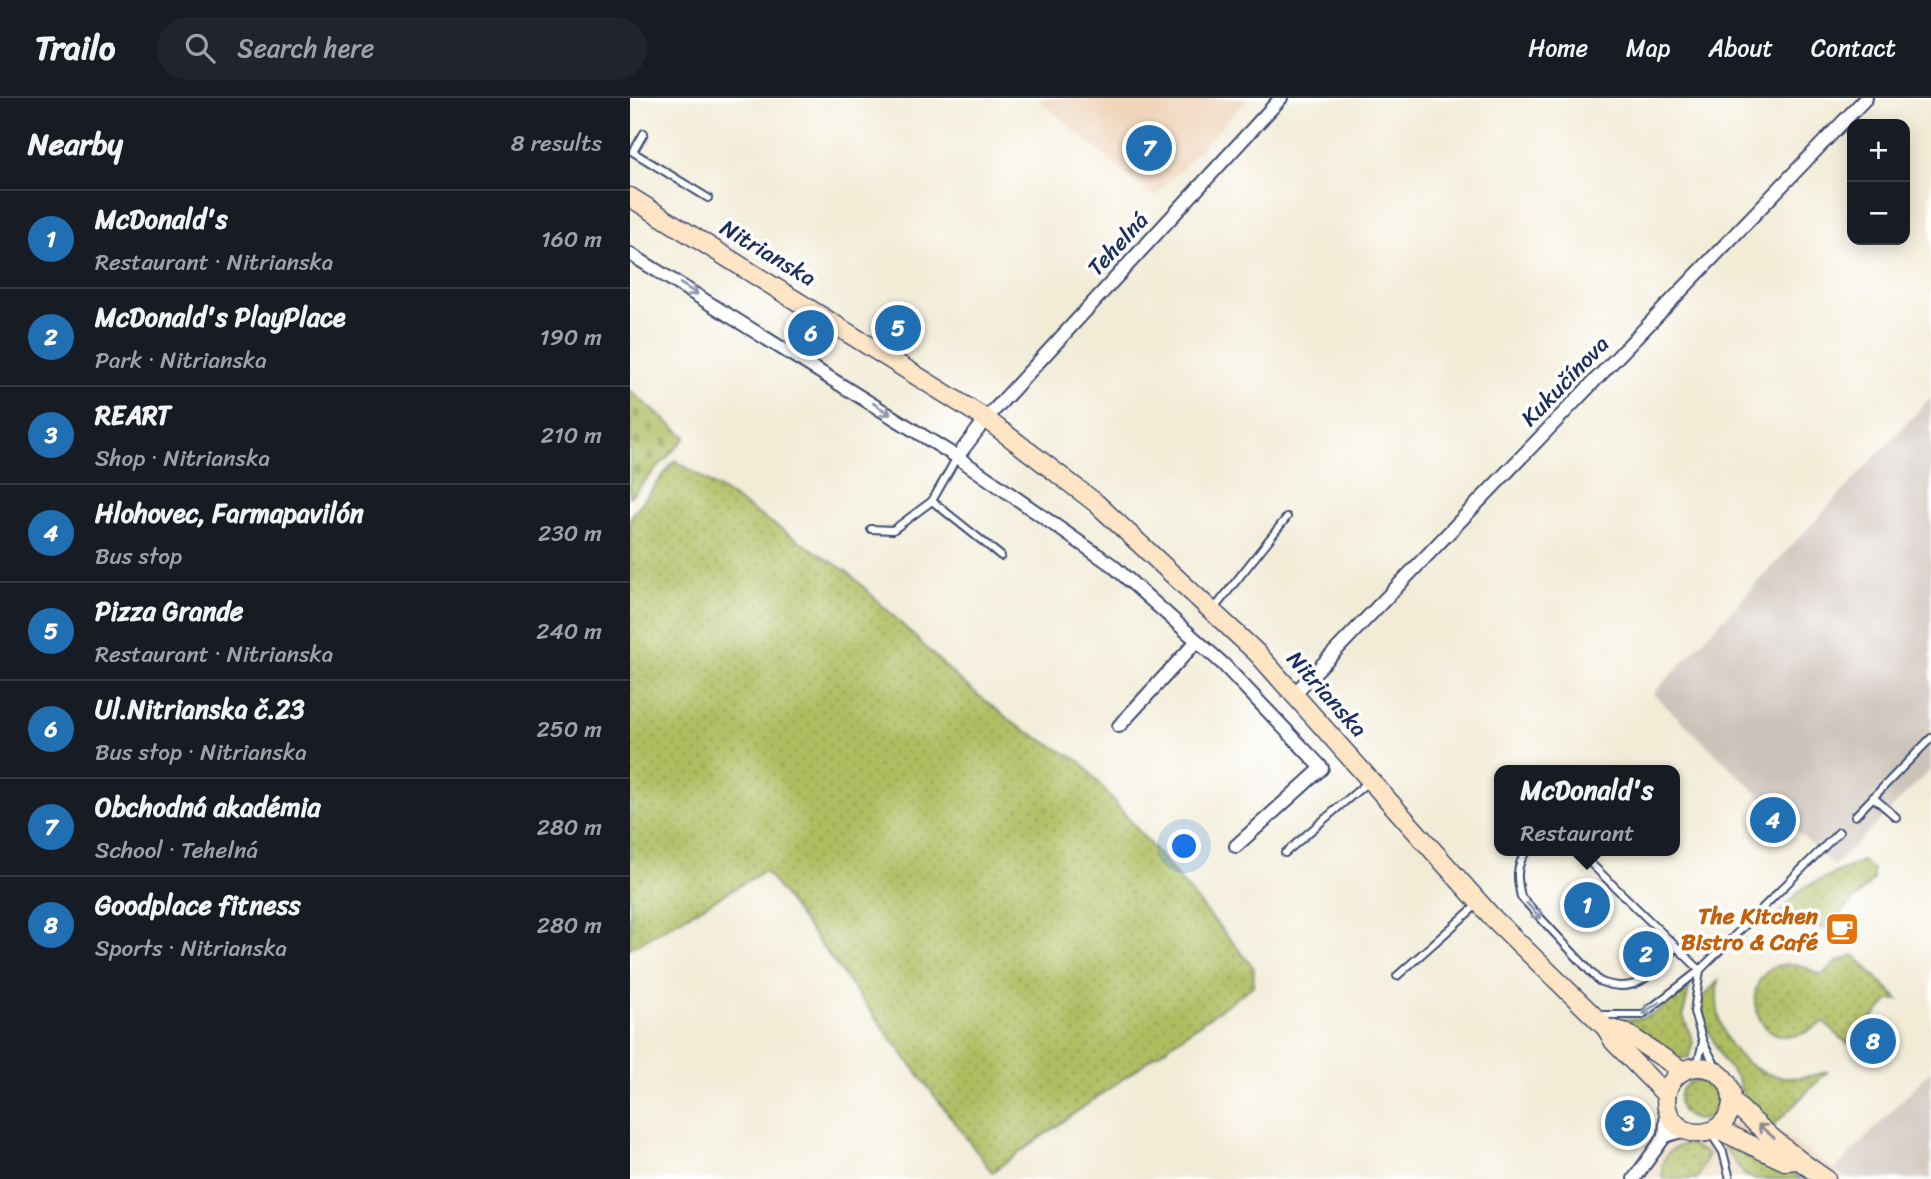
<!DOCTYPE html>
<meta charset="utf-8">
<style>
:root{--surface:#171b24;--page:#20242c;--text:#f1f3f6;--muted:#9ea1a6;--line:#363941;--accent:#1f6fb2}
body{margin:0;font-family:Sriracha,sans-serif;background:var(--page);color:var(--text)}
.controls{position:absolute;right:21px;top:21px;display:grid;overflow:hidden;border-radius:14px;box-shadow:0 4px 18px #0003}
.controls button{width:63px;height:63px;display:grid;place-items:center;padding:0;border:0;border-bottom:2px solid var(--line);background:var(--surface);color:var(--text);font:35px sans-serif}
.you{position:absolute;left:555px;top:749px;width:24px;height:24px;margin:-18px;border:5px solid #fff;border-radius:50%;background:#1a73e8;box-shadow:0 0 0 10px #1a73e833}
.badge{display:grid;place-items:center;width:46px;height:46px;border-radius:50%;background:var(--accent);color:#fff;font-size:23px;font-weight:700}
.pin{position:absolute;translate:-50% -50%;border:4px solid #fff;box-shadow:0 2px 7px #0006}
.popup{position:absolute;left:864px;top:667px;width:186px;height:91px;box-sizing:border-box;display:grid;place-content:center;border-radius:14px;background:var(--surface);filter:drop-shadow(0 2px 5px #0005);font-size:23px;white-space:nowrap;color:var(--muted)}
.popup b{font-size:26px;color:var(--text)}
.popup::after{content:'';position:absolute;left:50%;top:100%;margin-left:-14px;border:14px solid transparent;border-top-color:var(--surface)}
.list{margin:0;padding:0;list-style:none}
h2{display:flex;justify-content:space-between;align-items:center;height:91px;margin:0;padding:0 28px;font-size:30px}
h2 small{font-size:23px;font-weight:400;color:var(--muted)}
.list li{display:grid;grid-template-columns:46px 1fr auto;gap:21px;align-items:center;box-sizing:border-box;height:98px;padding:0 28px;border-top:2px solid var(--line)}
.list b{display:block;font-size:26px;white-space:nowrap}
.list p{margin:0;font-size:23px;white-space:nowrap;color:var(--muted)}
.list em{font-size:23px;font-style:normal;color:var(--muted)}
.icon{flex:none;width:38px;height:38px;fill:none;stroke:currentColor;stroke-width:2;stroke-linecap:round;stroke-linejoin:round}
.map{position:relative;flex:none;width:1301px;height:1081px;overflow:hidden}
header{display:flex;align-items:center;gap:42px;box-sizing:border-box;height:98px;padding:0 35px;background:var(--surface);border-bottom:2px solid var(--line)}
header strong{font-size:33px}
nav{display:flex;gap:38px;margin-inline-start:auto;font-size:24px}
.search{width:490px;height:63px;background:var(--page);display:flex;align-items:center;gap:18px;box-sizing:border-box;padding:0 24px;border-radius:38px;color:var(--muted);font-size:26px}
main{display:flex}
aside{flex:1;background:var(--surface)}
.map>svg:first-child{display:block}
.built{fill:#efd6bb}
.industrial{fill:#cdc2b9}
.green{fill:url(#green-dots);stroke:#65765f;stroke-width:2}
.cemetery{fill:url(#cemetery-stones);stroke:#65765f;stroke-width:2}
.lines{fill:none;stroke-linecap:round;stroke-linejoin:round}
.service-casing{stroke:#3b4b70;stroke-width:10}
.minor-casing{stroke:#3b4b70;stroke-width:16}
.secondary-casing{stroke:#3b4b70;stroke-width:21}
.service{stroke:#fff;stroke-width:6}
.minor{stroke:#fff;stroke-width:12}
.secondary{stroke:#fde5c5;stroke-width:18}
.oneway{stroke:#8d97ae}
.oneway2{stroke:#8c8a92}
.labels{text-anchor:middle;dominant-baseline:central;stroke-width:7;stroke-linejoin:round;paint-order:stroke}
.street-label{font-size:23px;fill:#1b2f5e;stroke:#fff}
.food-label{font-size:23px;font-weight:bold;fill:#c56008;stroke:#fff;text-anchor:end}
</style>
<header>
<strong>Trailo</strong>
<div class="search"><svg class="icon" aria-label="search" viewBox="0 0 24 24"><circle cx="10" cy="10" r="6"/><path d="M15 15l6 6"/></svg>Search here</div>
<nav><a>Home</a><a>Map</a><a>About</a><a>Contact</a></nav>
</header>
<main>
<aside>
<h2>Nearby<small>8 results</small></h2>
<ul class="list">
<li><span class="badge">1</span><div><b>McDonald's</b><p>Restaurant · Nitrianska</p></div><em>160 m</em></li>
<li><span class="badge">2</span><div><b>McDonald's PlayPlace</b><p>Park · Nitrianska</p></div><em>190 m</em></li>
<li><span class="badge">3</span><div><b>REART</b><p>Shop · Nitrianska</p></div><em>210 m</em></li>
<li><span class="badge">4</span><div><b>Hlohovec, Farmapavilón</b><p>Bus stop</p></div><em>230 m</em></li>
<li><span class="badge">5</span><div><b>Pizza Grande</b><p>Restaurant · Nitrianska</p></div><em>240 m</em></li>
<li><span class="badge">6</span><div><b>Ul.Nitrianska č.23</b><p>Bus stop · Nitrianska</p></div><em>250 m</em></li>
<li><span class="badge">7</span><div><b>Obchodná akadémia</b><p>School · Tehelná</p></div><em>280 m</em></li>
<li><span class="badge">8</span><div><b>Goodplace fitness</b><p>Sports · Nitrianska</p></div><em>280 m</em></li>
</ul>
</aside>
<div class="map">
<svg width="1301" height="1081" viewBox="0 0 1301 1081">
<defs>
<pattern id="green-dots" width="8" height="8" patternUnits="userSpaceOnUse" patternTransform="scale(1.75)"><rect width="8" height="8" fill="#afbd60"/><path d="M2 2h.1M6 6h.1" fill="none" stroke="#8e9a52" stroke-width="1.8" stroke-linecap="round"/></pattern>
<pattern id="cemetery-stones" width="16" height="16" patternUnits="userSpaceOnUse" patternTransform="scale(1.75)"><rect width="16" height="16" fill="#afbd60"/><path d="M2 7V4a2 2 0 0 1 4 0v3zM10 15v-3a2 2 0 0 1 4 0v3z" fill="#8e9a52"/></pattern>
</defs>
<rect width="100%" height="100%" fill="#fff"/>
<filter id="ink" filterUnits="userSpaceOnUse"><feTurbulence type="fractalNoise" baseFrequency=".0143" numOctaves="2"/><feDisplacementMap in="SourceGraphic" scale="14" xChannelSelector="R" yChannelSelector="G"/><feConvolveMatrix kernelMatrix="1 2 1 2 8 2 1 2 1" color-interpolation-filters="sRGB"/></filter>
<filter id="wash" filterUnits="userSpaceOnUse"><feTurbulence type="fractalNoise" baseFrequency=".00686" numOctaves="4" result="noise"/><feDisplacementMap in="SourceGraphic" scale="28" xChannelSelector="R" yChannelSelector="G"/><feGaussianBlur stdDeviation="1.57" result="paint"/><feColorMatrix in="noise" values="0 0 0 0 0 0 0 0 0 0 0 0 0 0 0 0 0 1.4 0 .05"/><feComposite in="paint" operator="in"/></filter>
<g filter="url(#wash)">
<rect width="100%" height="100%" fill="#f2ecd7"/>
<!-- built -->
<g class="built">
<path d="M406,0H615L617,2L524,99Z"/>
<path d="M1117,1014L1220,1081H1004L1046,1037L1080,1040Z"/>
</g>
<!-- industrial -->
<g class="industrial">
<path d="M1301,299V671L1204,768L1023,596Z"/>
<path d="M1301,972V1081H1220L1204,1073Z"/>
</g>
<!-- green -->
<g class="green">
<path d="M45,362L219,475L327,580L386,627L451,664L624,870L623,888L362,1074L135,773L0,850V420Z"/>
<path d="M1232,763L1243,772V782L1196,831L1173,825L1137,829L1172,790Z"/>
<path d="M1224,857L1269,902H1259L1218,946L1193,924C1123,977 1098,865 1162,866C1174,866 1181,874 1192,877L1207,864Z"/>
<path d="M1088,883C1079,951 1131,998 1198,973L1141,1030L1117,1014L1108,981L1092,961L1073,921L1071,901Z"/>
<path d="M1060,886L1053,917L1063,944L1058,961L1046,960L988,921C1021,925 1038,907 1060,886Z"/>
<circle cx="1069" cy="1002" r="20"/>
<path d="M1097,1045L1128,1056L1172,1081H1124L1114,1077L1094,1048Z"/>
<path d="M1058,1046L1078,1056L1067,1081H1033C1029,1062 1038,1049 1058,1046Z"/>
</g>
<!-- cemetery -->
<path class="cemetery" d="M0,293L56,339L0,399Z"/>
</g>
<g filter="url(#ink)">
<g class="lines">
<!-- service casing -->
<g class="service-casing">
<g id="service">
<path d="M14,35L3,54L78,100"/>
<path d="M327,359L302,403L371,458"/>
<path d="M241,431L263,432L302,403"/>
<path d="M584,511L657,419"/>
<path d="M1243,699L1266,719"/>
<path d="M1225,718L1301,640"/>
<path d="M897,753C885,768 887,781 891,799L969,883C1007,899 1022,875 1046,849"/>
<path d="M948,753L1070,872L1012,917H969"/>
<path d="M655,755L739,683"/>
<path d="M767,878L848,806"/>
<path d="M1067,968L1073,944"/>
<path d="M1090,976L1073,944L1064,914L1070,872L1209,734"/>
<path d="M1080,1034L1093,1054L1100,1081"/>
</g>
</g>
<!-- minor casing -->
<g class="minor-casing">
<g id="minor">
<path d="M0,156L327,359L482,467L593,566L692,670L606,748"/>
<path d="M327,359L356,321L651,0"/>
<path d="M665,595L1236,0"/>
<path d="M489,628L567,543"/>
<path d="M1035,1038L1054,1032"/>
<path d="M1004,1081L1035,1038L1037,1012"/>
</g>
</g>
<!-- secondary casing -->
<g class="secondary-casing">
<g id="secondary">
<path d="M0,99L356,321L466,405L627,555L862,819L976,930L984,944L1036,997"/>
<path d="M976,930L994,934L1053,973"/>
<circle cx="1069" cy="1002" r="33"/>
<path d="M1103,1004C1132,1032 1163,1060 1196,1081"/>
<path d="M1087,1031L1155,1063L1167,1062"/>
</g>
</g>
<!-- service -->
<use href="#service" class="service"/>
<!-- minor -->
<use href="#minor" class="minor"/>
<!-- secondary -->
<use href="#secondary" class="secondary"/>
</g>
<!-- one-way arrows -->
<defs><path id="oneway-shaft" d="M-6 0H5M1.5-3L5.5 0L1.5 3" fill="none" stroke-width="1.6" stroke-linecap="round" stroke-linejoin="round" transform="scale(1.75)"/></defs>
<g class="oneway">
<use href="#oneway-shaft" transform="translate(59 191) rotate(32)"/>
<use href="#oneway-shaft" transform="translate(252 311) rotate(33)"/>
<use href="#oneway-shaft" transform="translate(904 813) rotate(47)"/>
<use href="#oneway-shaft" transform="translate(1021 910) rotate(146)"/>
</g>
<use class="oneway2" href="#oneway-shaft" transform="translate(1136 1033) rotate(-140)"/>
</g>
<!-- icons -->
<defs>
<g id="cafe-square" transform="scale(1.75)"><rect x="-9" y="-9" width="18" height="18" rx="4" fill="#e8710a" stroke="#fff"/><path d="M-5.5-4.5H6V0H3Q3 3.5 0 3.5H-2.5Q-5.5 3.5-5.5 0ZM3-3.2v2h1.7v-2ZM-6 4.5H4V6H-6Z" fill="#fff"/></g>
</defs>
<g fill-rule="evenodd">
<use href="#cafe-square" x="1212" y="831"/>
</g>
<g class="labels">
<!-- street labels -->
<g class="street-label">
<text transform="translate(488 146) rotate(-47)">Tehelná</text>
<text transform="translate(138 155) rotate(31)">Nitrianska</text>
<text transform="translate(935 283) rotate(-46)">Kukučínova</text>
<text transform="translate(697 596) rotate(48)">Nitrianska</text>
</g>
<!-- food labels -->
<g class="food-label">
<text x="1188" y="818">The Kitchen<tspan x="1188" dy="26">Bistro &amp; Café</tspan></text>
</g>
</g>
</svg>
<div class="controls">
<button>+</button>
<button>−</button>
</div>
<div class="you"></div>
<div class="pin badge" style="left:957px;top:807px">1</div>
<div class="popup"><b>McDonald's</b>Restaurant</div>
<div class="pin badge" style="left:1016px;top:856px">2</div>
<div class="pin badge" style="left:998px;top:1025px">3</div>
<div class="pin badge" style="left:1143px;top:722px">4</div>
<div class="pin badge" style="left:268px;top:230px">5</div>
<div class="pin badge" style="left:181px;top:235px">6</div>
<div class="pin badge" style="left:519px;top:50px">7</div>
<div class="pin badge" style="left:1243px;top:943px">8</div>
</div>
</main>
